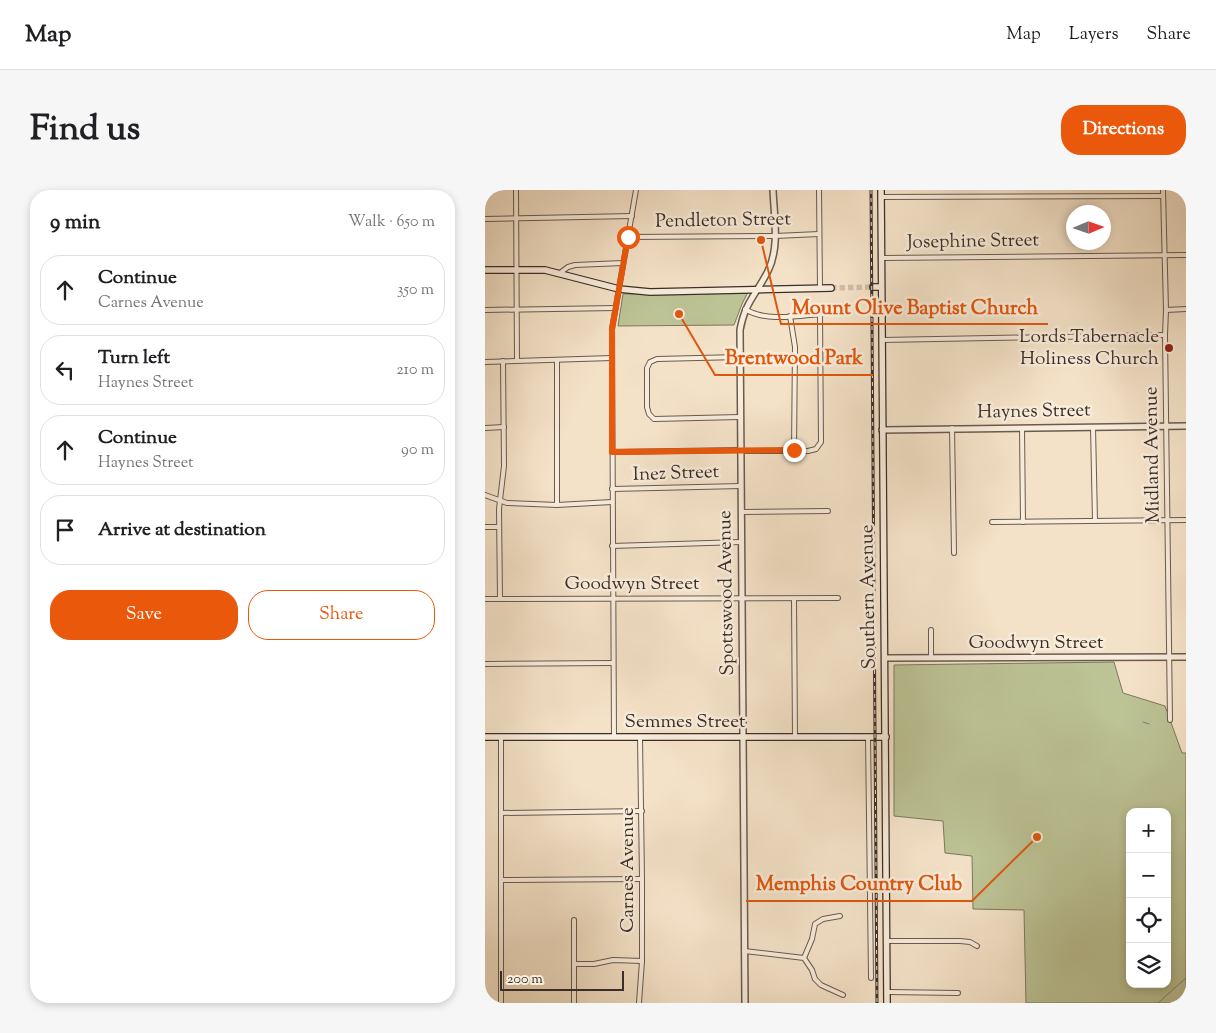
<!DOCTYPE html>
<meta charset="utf-8">
<style>
:root{--surface:#fff;--page:#f6f6f6;--text:#202124;--muted:#757577;--line:#e0e0e0;--accent:#ea580c}
body{margin:0;font-family:"Sorts Mill Goudy",serif;background:var(--page);color:var(--text)}
.controls{position:absolute;right:15px;bottom:15px;display:grid;overflow:hidden;border-radius:10px;box-shadow:0 2px 8px #0003}
.controls button{width:45px;height:45px;display:grid;place-items:center;padding:0;border:0;border-bottom:1px solid var(--line);background:var(--surface);color:var(--text);font:25px sans-serif}
.compass{position:absolute;left:581px;top:15px;width:45px;height:45px;border-radius:50%;background:var(--surface);box-shadow:0 2px 8px #0003;rotate:88deg}
.scale{position:absolute;left:15px;bottom:12px;width:124px;box-sizing:border-box;padding-left:5px;border:2px solid #3b2e27;border-top:0;font-size:14px;line-height:18px;white-space:nowrap;color:#3b2e27;-webkit-text-stroke:4px #f8ecdb;paint-order:stroke}
.stop{position:absolute;width:15px;height:15px;margin:-11px;border:4px solid #ea580c;border-radius:50%;background:#fff}
.stop.end{background:#ea580c;border-color:#fff;box-shadow:0 1px 5px #0008}
.list{margin:0;padding:0;list-style:none}
h2{display:flex;justify-content:space-between;align-items:center;height:65px;margin:0;padding:0 20px;font-size:21px}
h2 small{font-size:16px;font-weight:400;color:var(--muted)}
.list li{display:grid;grid-template-columns:32px 1fr auto;gap:15px;align-items:center;box-sizing:border-box;height:70px;margin:0 10px 10px;padding:0 10px;border:1px solid var(--line);border-radius:20px}
.list b{display:block;font-size:19px;white-space:nowrap}
.list p{margin:0;font-size:16px;white-space:nowrap;color:var(--muted)}
.list em{font-size:16px;font-style:normal;color:var(--muted)}
.actions{display:flex;gap:10px;padding:15px 20px}
.actions a{flex:1;padding:11px 0;border:1px solid var(--accent);border-radius:20px;text-align:center;font-size:18px;color:var(--accent)}
.actions .main{background:var(--accent);color:#fff}
.icon{flex:none;width:28px;height:28px;fill:none;stroke:currentColor;stroke-width:2;stroke-linecap:round;stroke-linejoin:round}
.map{position:relative;flex:none;width:701px;height:813px;overflow:hidden;border-radius:20px}
header{display:flex;align-items:center;gap:30px;box-sizing:border-box;height:70px;padding:0 25px;background:var(--surface);border-bottom:1px solid var(--line)}
header strong{font-size:24px}
nav{display:flex;gap:28px;margin-inline-start:auto;font-size:18px}
.intro{display:flex;align-items:center;justify-content:space-between;box-sizing:border-box;height:120px;padding:0 30px}
h1{margin:0;font-size:35px}
.button{padding:12px 22px;border-radius:20px;background:var(--accent);color:#fff;font-size:18px;font-weight:700}
main{display:flex;gap:30px;padding:0 30px}
aside{flex:1;background:var(--surface);border-radius:20px;box-shadow:0 2px 8px #0003}
.map>svg:first-child{display:block}
.green{fill:#bcc395;stroke:#7c785e;fill-rule:evenodd}
.lines{fill:none;stroke-linecap:round;stroke-linejoin:round}
.stream{stroke:#75847f;stroke-width:1}
.secondary-tunnel{stroke:#cfbea8;stroke-width:5.5;stroke-dasharray:5.5 3;stroke-linecap:butt}
.minor-casing{stroke:#695b4f;stroke-width:6}
.tertiary-casing{stroke:#695b4f;stroke-width:8}
.secondary-casing{stroke:#3b2e27;stroke-width:8}
.minor{stroke:#f8ecdb;stroke-width:4}
.tertiary{stroke:#f8ecdb;stroke-width:5}
.secondary{stroke:#f8ecdb;stroke-width:5.5}
.rail-casing{stroke:#3b2e27;stroke-width:3}
.rail{stroke:#f8ecdb;stroke-width:1;stroke-dasharray:4;stroke-linecap:butt}
.route{stroke:#ea580c;stroke-width:6}
.poi-dot{fill:#8f2418;stroke:#f8ecdb;stroke-width:2}
.labels{text-anchor:middle;dominant-baseline:central;stroke-width:5;stroke-linejoin:round;paint-order:stroke}
.street-label{font-size:19px;fill:#3b2e27;stroke:#f8ecdb}
.poi-label{font-size:19px;fill:#3b2e27;stroke:#f8ecdb;text-anchor:end}
.leader{fill:none;stroke:#df570d;stroke-width:2}
.callout-dot{fill:#df570d;stroke:#f8ecdb;stroke-width:2}
.callout-label{font-size:20px;text-anchor:middle;font-weight:bold;fill:#df570d;stroke:#f8ecdb;stroke-width:5;stroke-linejoin:round;paint-order:stroke}
</style>
<header>
<strong>Map</strong>
<nav><a>Map</a><a>Layers</a><a>Share</a></nav>
</header>
<div class="intro"><h1>Find us</h1><a class="button">Directions</a></div>
<main>
<aside>
<h2>9 min<small>Walk · 650 m</small></h2>
<ul class="list">
<li><svg class="icon" aria-label="ahead" viewBox="0 0 24 24"><path d="M12 20V5M6 11l6-6 6 6"/></svg><div><b>Continue</b><p>Carnes Avenue</p></div><em>350 m</em></li>
<li><svg class="icon" aria-label="left" viewBox="0 0 24 24"><path d="M17 20v-9H6M10 6l-5 5 5 5"/></svg><div><b>Turn left</b><p>Haynes Street</p></div><em>210 m</em></li>
<li><svg class="icon" aria-label="ahead" viewBox="0 0 24 24"><path d="M12 20V5M6 11l6-6 6 6"/></svg><div><b>Continue</b><p>Haynes Street</p></div><em>90 m</em></li>
<li><svg class="icon" aria-label="arrive" viewBox="0 0 24 24"><path d="M6 21V4h12l-3 4 3 4H6"/></svg><div><b>Arrive at destination</b></div></li>
</ul>
<div class="actions"><a class="main">Save</a><a>Share</a></div>
</aside>
<div class="map">
<svg width="701" height="813" viewBox="0 0 701 813">
<rect width="100%" height="100%" fill="#f4e2c8"/>
<filter id="stains"><feTurbulence type="fractalNoise" baseFrequency=".004" numOctaves="4"/><feColorMatrix values="0 0 0 0 .2 0 0 0 0 .09 0 0 0 0 .02 0 0 0 .5 -.17"/></filter>
<radialGradient id="worn" r=".72"><stop offset=".6" stop-color="#630" stop-opacity="0"/><stop offset="1" stop-color="#630" stop-opacity=".3"/></radialGradient>
<!-- green -->
<g class="green">
<path d="M263,102L257,114L249,135L133,136L138,104Z"/>
<path d="M629,472L638,503L680,516L697,563H701V813H541L539,720L488,719L487,666L460,663L458,631L409,626V475ZM645,622H682V794H645Z"/>
</g>
<g class="lines">
<!-- stream -->
<g class="stream">
<path d="M658,532L664,534"/>
<path d="M673,813L701,788"/>
</g>
<!-- secondary-tunnel -->
<path class="secondary-tunnel" d="M346,98L388,97"/>
<!-- minor casing -->
<g class="minor-casing">
<g id="minor">
<path d="M31,0L32,170"/>
<path d="M334,0L335,98"/>
<path d="M678,0L681,120L680,145L685,530"/>
<path d="M396,7L678,6"/>
<path d="M0,29L147,26"/>
<path d="M143,47L290,46L334,44"/>
<path d="M396,68L701,65"/>
<path d="M75,83L83,77L90,75L138,73"/>
<path d="M0,120L130,118"/>
<path d="M681,120L701,119"/>
<path d="M305,126L310,157L309,260"/>
<path d="M397,150L680,145"/>
<path d="M254,167L172,169L165,172L162,178V217L164,224L169,229L255,227"/>
<path d="M72,170V315"/>
<path d="M0,172L127,168"/>
<path d="M608,237L610,331"/>
<path d="M0,238L19,237"/>
<path d="M467,238L469,363"/>
<path d="M537,238L538,332"/>
<path d="M256,261H323L331,259L336,252L335,124C312,126 280,132 260,119"/>
<path d="M127,262L256,260"/>
<path d="M127,299L256,296"/>
<path d="M0,305L22,313L72,315L127,312"/>
<path d="M256,322L343,321"/>
<path d="M507,332L701,330"/>
<path d="M0,337H14"/>
<path d="M127,356L256,352"/>
<path d="M0,409L353,408"/>
<path d="M15,409L14,319L19,276L18,171"/>
<path d="M309,409L310,547"/>
<path d="M446,468V440"/>
<path d="M0,474L128,473"/>
<path d="M129,546L127,139L151,0"/>
<path d="M16,547V813"/>
<path d="M383,547L386,788"/>
<path d="M16,623L157,621"/>
<path d="M16,690L157,689"/>
<path d="M402,751H475L485,752L492,756"/>
<path d="M259,761L319,768L327,780L330,789L336,795L358,805"/>
<path d="M319,768L327,749L330,734L338,729L355,726"/>
<path d="M89,774H109L128,770L157,771"/>
<path d="M402,802L473,803"/>
<path d="M89,813V730"/>
<path d="M154,813L157,771V689L155,547"/>
</g>
</g>
<!-- tertiary casing -->
<g class="tertiary-casing">
<g id="tertiary">
<path d="M397,240L701,236"/>
<path d="M400,468L701,467"/>
<path d="M260,813L255,140C260,112 271,105 283,81C295,57 289,26 288,0"/>
</g>
</g>
<!-- secondary casing -->
<g class="secondary-casing">
<g id="secondary">
<path d="M396,0L402,813"/>
<path d="M0,80H60L134,99L165,102L346,98"/>
<path d="M388,97H396"/>
<path d="M0,547H401"/>
</g>
</g>
<!-- minor -->
<use href="#minor" class="minor"/>
<!-- tertiary -->
<use href="#tertiary" class="tertiary"/>
<!-- secondary -->
<use href="#secondary" class="secondary"/>
<!-- rail casing -->
<g class="rail-casing">
<path id="rail" d="M386,0L392,813"/>
</g>
<!-- rail -->
<use href="#rail" class="rail"/>
</g>
<g class="lines">
<!-- route -->
<path class="route" d="M143,47L127,139V262L309,260"/>
</g>
<!-- markers -->
<circle class="poi-dot" cx="684" cy="158" r="5"/>
<g class="labels">
<!-- street labels -->
<g class="street-label">
<text transform="translate(238 31) rotate(-1)">Pendleton Street</text>
<text transform="translate(488 52) rotate(-1)">Josephine Street</text>
<text transform="translate(549 222) rotate(-1)">Haynes Street</text>
<text transform="translate(668 265) rotate(-91)">Midland Avenue</text>
<text transform="translate(191 284) rotate(-2)">Inez Street</text>
<text x="147" y="394">Goodwyn Street</text>
<text transform="translate(242 403) rotate(-91)">Spottswood Avenue</text>
<text transform="translate(384 407) rotate(-91)">Southern Avenue</text>
<text x="551" y="453">Goodwyn Street</text>
<text x="200" y="532">Semmes Street</text>
<text transform="translate(143 680) rotate(-90)">Carnes Avenue</text>
</g>
<!-- poi labels -->
<g class="poi-label">
<text x="674" y="147">Lords Tabernacle<tspan x="674" dy="22">Holiness Church</tspan></text>
</g>
</g>
<!-- callouts -->
<path class="leader" d="M276 50L296 134H563M194 124L230 185H388M552 647L487 711H261"/>
<g class="callout-dot">
<circle cx="276" cy="50" r="5"/>
<circle cx="194" cy="124" r="5"/>
<circle cx="552" cy="647" r="5"/>
</g>
<g class="callout-label">
<text x="430" y="124">Mount Olive Baptist Church</text>
<text x="309" y="174">Brentwood Park</text>
<text x="374" y="700">Memphis Country Club</text>
</g>
<rect width="100%" height="100%" filter="url(#stains)"/>
<rect width="100%" height="100%" fill="url(#worn)"/>
</svg>
<div class="controls">
<button>+</button>
<button>−</button>
<button><svg class="icon" aria-label="locate" viewBox="0 0 24 24"><circle cx="12" cy="12" r="6"/><path d="M12 2v4M12 18v4M2 12h4M18 12h4"/></svg></button>
<button><svg class="icon" aria-label="layers" viewBox="0 0 24 24"><path d="M12 4l9 5-9 5-9-5zM3 14l9 5 9-5"/></svg></button>
</div>
<svg class="compass" viewBox="-18 -18 36 36"><path d="M0-13l5 13h-10z" fill="#e53935"/><path d="M0 13l5-13h-10z" fill="#757577"/></svg>
<div class="scale">200 m</div>
<div class="stop" style="left:143px;top:47px"></div>
<div class="stop end" style="left:309px;top:260px"></div>
</div>
</main>
